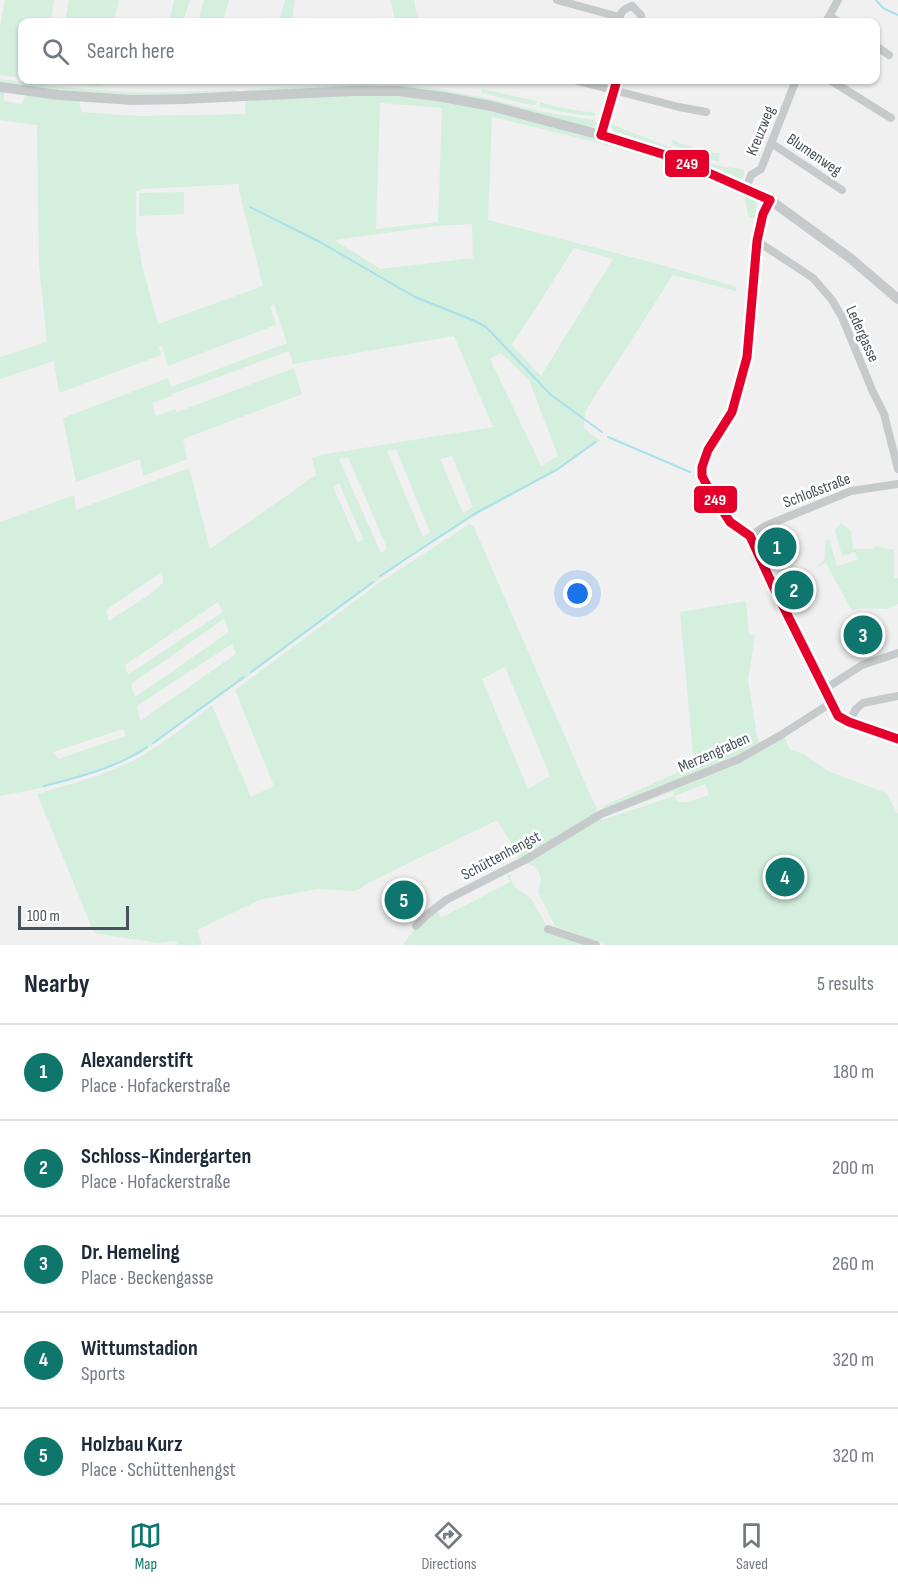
<!DOCTYPE html>
<meta charset="utf-8">
<style>
:root{--surface:#fff;--page:#f6f6f7;--text:#1f2937;--muted:#747a83;--line:#e0e1e3;--accent:#0f766e}
body{margin:0;font-family:"Sofia Sans Condensed",sans-serif;background:var(--page);color:var(--text)}
.scale{position:absolute;left:18px;bottom:15px;width:111px;box-sizing:border-box;padding-left:6px;border:3px solid #47535c;border-top:0;font-size:16px;line-height:21px;white-space:nowrap;color:#47535c;-webkit-text-stroke:4px #fff;paint-order:stroke}
.you{position:absolute;left:578px;top:594px;width:21px;height:21px;margin:-15px;border:4px solid #fff;border-radius:50%;background:#1a73e8;box-shadow:0 0 0 9px #1a73e833}
.badge{display:grid;place-items:center;width:39px;height:39px;border-radius:50%;background:var(--accent);color:#fff;font-size:20px;font-weight:700}
.pin{position:absolute;translate:-50% -50%;border:3px solid #fff;box-shadow:0 2px 6px #0006}
.list{margin:0;padding:0;list-style:none}
h2{display:flex;justify-content:space-between;align-items:center;height:78px;margin:0;padding:0 24px;font-size:26px}
h2 small{font-size:20px;font-weight:400;color:var(--muted)}
.list li{display:grid;grid-template-columns:39px 1fr auto;gap:18px;align-items:center;box-sizing:border-box;height:96px;padding:0 24px;border-top:2px solid var(--line)}
.list b{display:block;font-size:22px;white-space:nowrap}
.list p{margin:0;font-size:20px;white-space:nowrap;color:var(--muted)}
.list em{font-size:20px;font-style:normal;color:var(--muted)}
.icon{flex:none;width:33px;height:33px;fill:none;stroke:currentColor;stroke-width:2;stroke-linecap:round;stroke-linejoin:round}
.map{position:relative;flex:none;width:898px;height:945px;overflow:hidden}
.search{position:absolute;background:var(--surface);box-shadow:0 2px 4px #0004;left:18px;right:18px;top:18px;height:66px;display:flex;align-items:center;gap:15px;box-sizing:border-box;padding:0 21px;border-radius:12px;color:var(--muted);font-size:22px}
.sheet{height:558px;background:var(--surface)}
nav{display:flex;justify-content:space-around;align-items:center;box-sizing:border-box;height:84px;border-top:2px solid var(--line);background:var(--surface);font-size:16px;color:var(--muted)}
nav a{display:grid;justify-items:center;gap:3px}
nav .on{color:var(--accent)}
.map>svg:first-child{display:block}
.green{fill:#d4efde;fill-rule:evenodd}
.lines{fill:none;stroke-linecap:round;stroke-linejoin:round}
.stream{stroke:#aae0ec;stroke-width:2}
.minor{stroke:#c7cacb;stroke-width:8}
.tertiary{stroke:#c7cacb;stroke-width:10}
.bus-1-casing{stroke:#fff;stroke-width:14}
.bus-1{stroke:#e4002b;stroke-width:9}
.labels{text-anchor:middle;dominant-baseline:central;stroke-width:5;stroke-linejoin:round;paint-order:stroke}
.street-label{font-size:16px;fill:#47535c;stroke:#fff}
.line-badge{stroke:#fff;stroke-width:2}
.badge-label{font-size:16px;text-anchor:middle;font-weight:bold;fill:#fff}
</style>
<div class="map">
<svg width="898" height="945" viewBox="0 0 898 945">
<rect width="100%" height="100%" fill="#f0f0f0"/>
<!-- green -->
<g class="green">
<path d="M5,0H54L51,22H22V78L0,75V26Z"/>
<path d="M69,0H119L114,22H65Z"/>
<path d="M174,0H190L183,22H169Z"/>
<path d="M204,0H229L223,22H198Z"/>
<path d="M285,0H295L292,22H279Z"/>
<path d="M391,0H414L418,22H395Z"/>
<path d="M0,79C43,85 86,90 129,92C165,93 200,91 236,90L238,92L129,95L73,91L0,83Z"/>
<path d="M34,80H103L102,86Z"/>
<path d="M356,84L407,85L443,90L481,97L539,111L593,120L598,124L592,127L583,126L445,94L246,92L248,89Z"/>
<path d="M482,89L537,101L536,105H531L482,93Z"/>
<path d="M0,90L4,91V101L22,104L26,94L79,99L81,112L138,116L245,114L246,100L351,94L402,96L487,108L667,158L753,197L756,202V220L748,216L745,196C726,187 708,178 689,171C625,148 558,133 492,117L488,220L666,266L737,287L736,291L673,275L585,412L584,428L600,441L558,470L480,513L407,559L244,679L140,754L114,765L84,776L46,787L0,796V522L74,495L76,510L189,468L210,549L316,475L312,458L320,455L493,427L454,336L293,364L289,351L172,394V396L152,403L156,416L175,409L177,412L294,368L302,394L183,439L187,459L143,476L140,459L76,482L63,418L168,378L171,387L287,343L274,304L270,306L276,325L168,366L162,346L159,347L161,355L59,393L54,361L0,379V357L47,342L39,266L37,125L0,120ZM380,103L442,108L438,222L376,229ZM239,184V191L263,286L158,324L142,265L136,234V192L142,189ZM472,224L473,258L381,269L334,240L437,226ZM574,248L613,259L541,376L512,345ZM501,353L529,380L558,456L541,466L490,359ZM396,449L430,532L423,537L387,451ZM452,456L473,507L463,513L440,459ZM348,457L387,548L381,553L339,459ZM339,483L363,539L358,543L333,487ZM162,572L163,583L146,597L109,621L106,610ZM218,602L223,612L128,675L125,665ZM224,619L229,632L135,697L131,684ZM232,644L236,654L140,721L137,706ZM123,729L126,736L58,759L53,752Z"/>
<path d="M539,102L568,109L596,113L593,116L567,113L540,107Z"/>
<path d="M610,123L625,130L720,166C727,168 737,167 744,170V175L743,178L738,179L692,158L622,135L614,132Z"/>
<path d="M672,140L704,152L720,153L719,162L673,145Z"/>
<path d="M184,192V214L139,216V193Z"/>
<path d="M841,523L851,531L853,549H873L875,546L894,550V578H898V604L887,609L860,608L852,611L826,563L815,568L824,560L826,540L829,539L837,566L857,560L855,552L842,556L835,530Z"/>
<path d="M469,524L474,527L592,799L597,808L595,815L598,819L602,820L674,796V791L612,814L606,815L784,736L790,750L804,754L828,771L886,793L898,814V945H606L555,926L538,892L541,879L539,872L537,868L520,860L509,839L497,820L364,885L362,888L354,891L318,889L262,899L197,930L202,945H178L176,941L158,943L94,933L37,794C77,782 119,772 153,749C173,736 193,720 212,705L251,797L274,786L235,690L379,583ZM505,667L550,776L528,789L482,679ZM705,784L709,795L689,802H678L674,796Z"/>
<path d="M746,601L749,635H755L748,680L757,736L760,743L741,754L620,803L606,808L601,807L694,765L680,612Z"/>
<path d="M510,874C513,894 522,888 532,900L548,929L585,945H403C411,932 425,918 437,910L441,918L510,882L507,875Z"/>
</g>
<g class="lines">
<!-- stream -->
<g class="stream">
<path d="M876,0L883,8L898,15"/>
<path d="M250,207L320,242L415,297L475,321L486,327L551,395L602,432"/>
<path d="M608,437L690,472"/>
<path d="M380,576L474,514L558,469L595,442"/>
<path d="M251,672L373,582"/>
<path d="M153,743L244,677"/>
<path d="M44,786C78,777 117,768 147,747"/>
</g>
<!-- minor -->
<g class="minor">
<path d="M557,0L619,17"/>
<path d="M632,6L641,15V22"/>
<path d="M830,17L839,22"/>
<path d="M619,22C619,13 623,9 632,6"/>
<path d="M826,22L838,0"/>
<path d="M876,46L889,55"/>
<path d="M574,80L679,107L706,112"/>
<path d="M830,80L891,118"/>
<path d="M601,135L606,121L617,80"/>
<path d="M771,143L842,190"/>
<path d="M746,189L751,175L761,169L796,80"/>
<path d="M770,200L763,214L757,241L747,357L732,412L708,450L702,467V476L711,493L730,522L750,536L773,586L838,716L849,722L898,739"/>
<path d="M757,241L813,278L832,300L842,317L873,392L884,414L898,469"/>
<path d="M750,536L765,526L851,491L898,484"/>
<path d="M825,689L862,665L898,653"/>
<path d="M849,722L856,709L863,703L898,696"/>
<path d="M416,926L428,914L446,900L525,860L601,814L739,759L781,735L831,703"/>
<path d="M548,929L596,945"/>
</g>
<!-- tertiary -->
<path class="tertiary" d="M0,87L59,95L132,100L183,99L352,91H398L443,97L491,106L601,135L675,158L770,200L850,258L898,299"/>
<!-- bus-1 casing -->
<g class="bus-1-casing">
<g id="bus-1">
<path d="M601,135L675,158L770,200"/>
<path d="M601,135L617,80"/>
<path d="M770,200L763,214L757,241L747,357L732,412L708,450L702,467V476L711,493L730,522L750,536L773,586L838,716L849,722L898,739"/>
</g>
</g>
<!-- bus-1 -->
<use href="#bus-1" class="bus-1"/>
</g>
<g class="labels">
<!-- street labels -->
<g class="street-label">
<text transform="translate(761 131) rotate(-68)">Kreuzweg</text>
<text transform="translate(814 155) rotate(34)">Blumenweg</text>
<text transform="translate(862 334) rotate(66)">Ledergasse</text>
<text transform="translate(817 491) rotate(-21)">Schloßstraße</text>
<text transform="translate(714 753) rotate(-24)">Merzengraben</text>
<text transform="translate(501 856) rotate(-28)">Schüttenhengst</text>
</g>
</g>
<g class="line-badge">
<rect x="664" y="149" width="46" height="29" rx="6" fill="#e4002b"/>
<rect x="693" y="485" width="45" height="29" rx="6" fill="#e4002b"/>
</g>
<g class="badge-label">
<text x="687" y="169">249</text>
<text x="715" y="505">249</text>
</g>
</svg>
<div class="scale">100 m</div>
<div class="you"></div>
<div class="pin badge" style="left:777px;top:547px">1</div>
<div class="pin badge" style="left:794px;top:590px">2</div>
<div class="pin badge" style="left:863px;top:635px">3</div>
<div class="pin badge" style="left:785px;top:877px">4</div>
<div class="pin badge" style="left:404px;top:900px">5</div>
<div class="search"><svg class="icon" aria-label="search" viewBox="0 0 24 24"><circle cx="10" cy="10" r="6"/><path d="M15 15l6 6"/></svg>Search here</div>
</div>
<section class="sheet">
<h2>Nearby<small>5 results</small></h2>
<ul class="list">
<li><span class="badge">1</span><div><b>Alexanderstift</b><p>Place · Hofackerstraße</p></div><em>180 m</em></li>
<li><span class="badge">2</span><div><b>Schloss-Kindergarten</b><p>Place · Hofackerstraße</p></div><em>200 m</em></li>
<li><span class="badge">3</span><div><b>Dr. Hemeling</b><p>Place · Beckengasse</p></div><em>260 m</em></li>
<li><span class="badge">4</span><div><b>Wittumstadion</b><p>Sports</p></div><em>320 m</em></li>
<li><span class="badge">5</span><div><b>Holzbau Kurz</b><p>Place · Schüttenhengst</p></div><em>320 m</em></li>
</ul>
</section>
<nav>
<a class="on"><svg class="icon" aria-label="map" viewBox="0 0 24 24"><path d="M3 6l6-2 6 2 6-2v14l-6 2-6-2-6 2zM9 4v14M15 6v14"/></svg>Map</a>
<a><svg class="icon" aria-label="directions" viewBox="0 0 24 24"><path d="M12 3l9 9-9 9-9-9zM9 14v-3h6M13 9l2 2-2 2"/></svg>Directions</a>
<a><svg class="icon" aria-label="saved" viewBox="0 0 24 24"><path d="M7 4h10v16l-5-4-5 4z"/></svg>Saved</a>
</nav>
